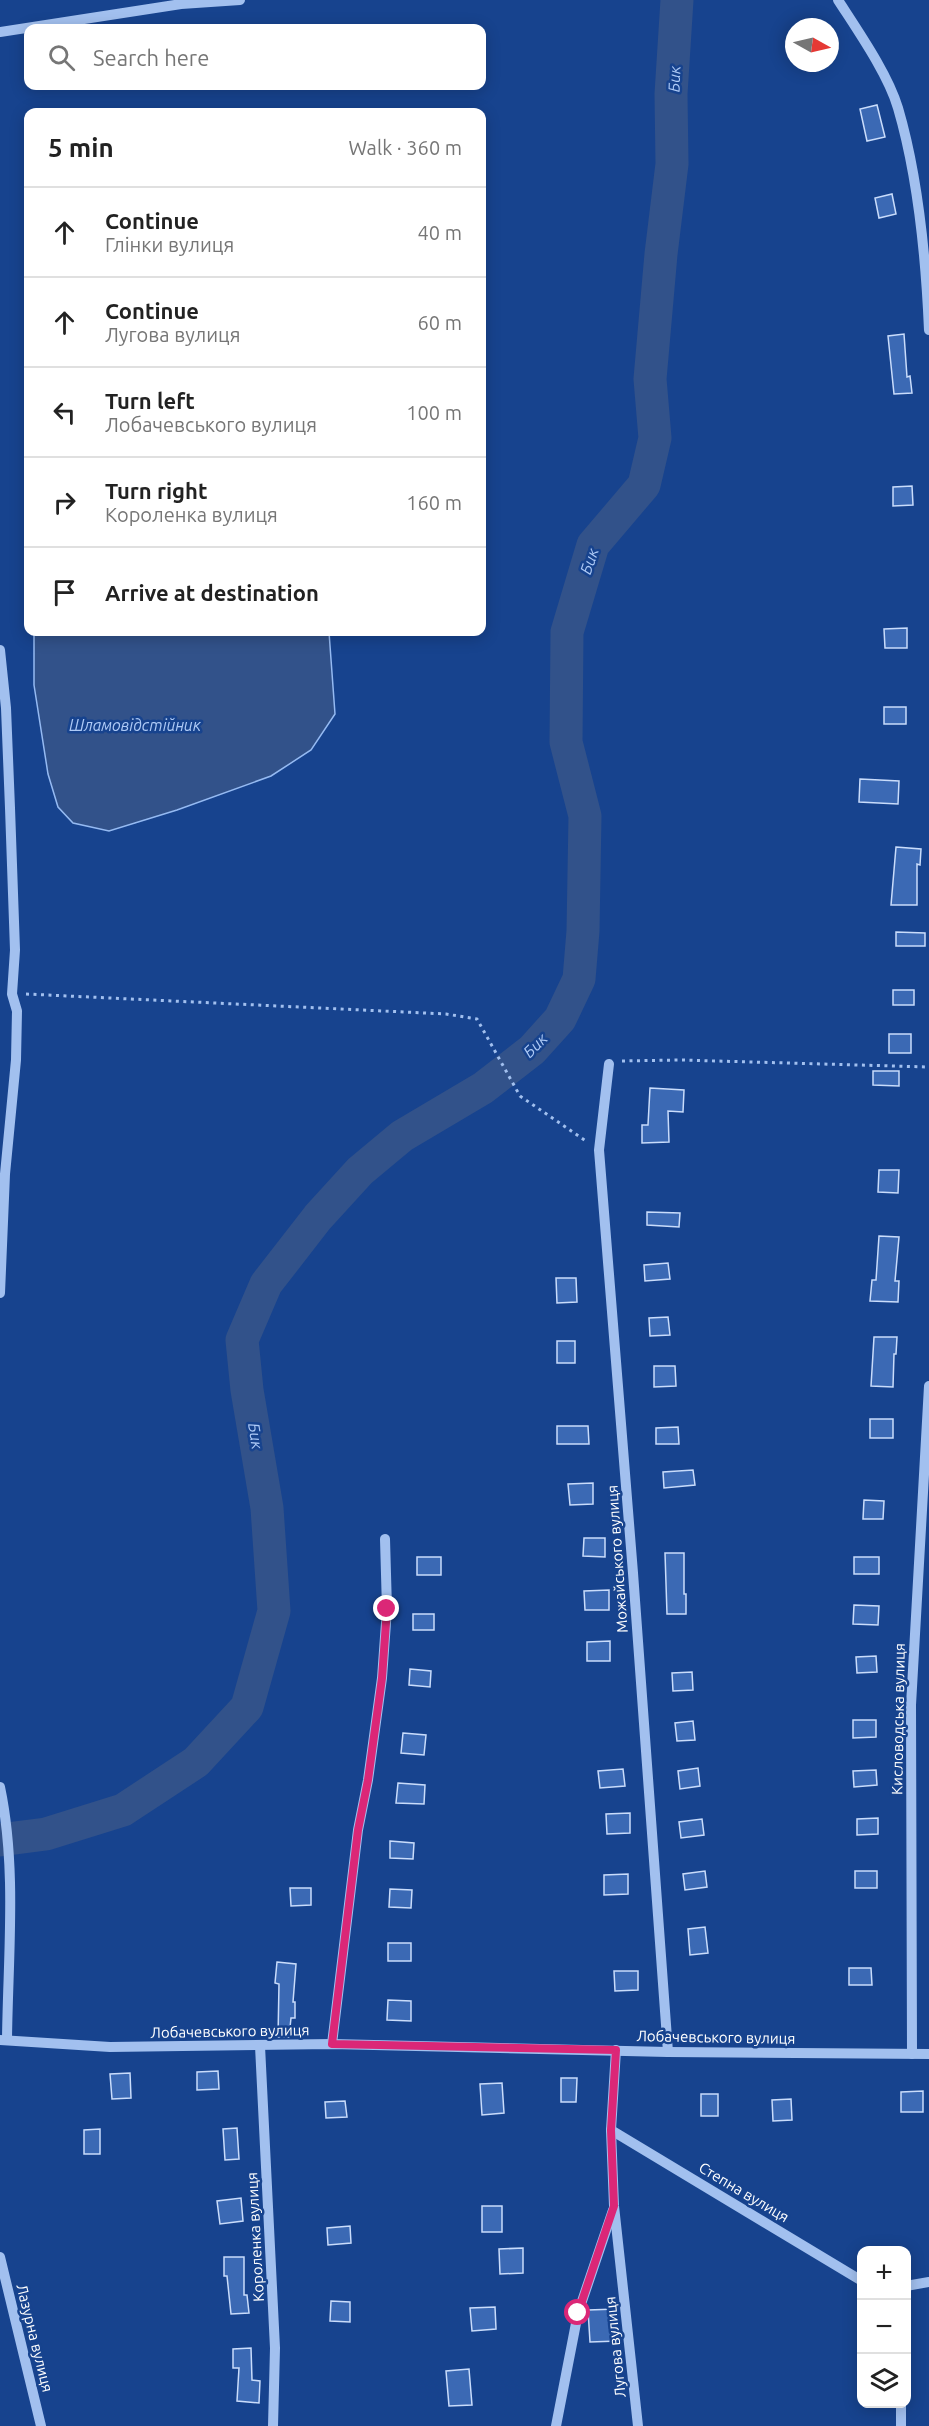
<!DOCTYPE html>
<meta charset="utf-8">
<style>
:root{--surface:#fff;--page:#f6f6f6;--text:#222;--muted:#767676;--line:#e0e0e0}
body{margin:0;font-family:Ubuntu,sans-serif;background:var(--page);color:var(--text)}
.controls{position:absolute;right:18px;bottom:18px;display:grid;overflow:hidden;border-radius:12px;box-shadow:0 3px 15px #0003}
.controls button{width:54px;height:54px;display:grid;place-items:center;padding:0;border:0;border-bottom:2px solid var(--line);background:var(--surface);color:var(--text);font:30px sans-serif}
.compass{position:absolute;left:785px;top:18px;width:54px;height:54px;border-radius:50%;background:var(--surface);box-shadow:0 3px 15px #0003;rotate:98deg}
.stop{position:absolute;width:18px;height:18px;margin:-14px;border:4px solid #db2777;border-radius:50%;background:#fff}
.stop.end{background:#db2777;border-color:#fff;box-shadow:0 2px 6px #0008}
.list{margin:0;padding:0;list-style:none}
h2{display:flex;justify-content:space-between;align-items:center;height:78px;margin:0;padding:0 24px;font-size:26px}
h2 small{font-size:20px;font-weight:400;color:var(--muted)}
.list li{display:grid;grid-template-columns:39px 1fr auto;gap:18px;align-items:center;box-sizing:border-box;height:90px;padding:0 24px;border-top:2px solid var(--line)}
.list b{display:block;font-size:22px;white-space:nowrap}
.list p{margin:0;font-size:20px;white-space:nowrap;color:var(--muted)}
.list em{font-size:20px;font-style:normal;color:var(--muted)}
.icon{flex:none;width:33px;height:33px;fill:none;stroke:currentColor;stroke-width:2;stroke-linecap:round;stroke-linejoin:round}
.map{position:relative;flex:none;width:929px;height:2426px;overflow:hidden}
.search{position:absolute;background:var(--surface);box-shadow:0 3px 15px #0003;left:24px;top:24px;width:462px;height:66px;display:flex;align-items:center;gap:15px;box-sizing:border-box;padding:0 21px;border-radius:12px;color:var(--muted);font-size:22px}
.panel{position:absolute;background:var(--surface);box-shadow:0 3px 15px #0003;left:24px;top:108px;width:462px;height:528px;border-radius:12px}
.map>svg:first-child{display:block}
.water{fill:#32528a;stroke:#95baf2;stroke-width:1.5}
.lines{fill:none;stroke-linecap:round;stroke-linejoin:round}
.river{stroke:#32528a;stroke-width:33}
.building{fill:#3b69b4;stroke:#c9dcfb;stroke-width:1.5}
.path{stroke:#a2c0ef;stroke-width:3;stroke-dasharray:3 4.5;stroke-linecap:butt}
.minor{stroke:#a2c0ef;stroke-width:10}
.route{stroke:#db2777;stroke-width:8}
.labels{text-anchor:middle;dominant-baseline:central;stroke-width:5;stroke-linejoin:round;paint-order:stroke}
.street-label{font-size:15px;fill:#fff;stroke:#17438e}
.water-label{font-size:16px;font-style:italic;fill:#aecaf6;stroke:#17438e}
</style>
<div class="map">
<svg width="929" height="2426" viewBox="0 0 929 2426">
<rect width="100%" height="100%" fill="#17438e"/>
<!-- water -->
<path class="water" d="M34,632H329L335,714L311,750L271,776L177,810L109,831L73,823L58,807L48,774L34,685Z"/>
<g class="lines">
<!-- river -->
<path class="river" d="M0,1840L46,1834L123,1810L196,1762L247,1707L274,1611L267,1508L247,1390L242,1340L266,1284L318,1217L360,1171L402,1136L483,1088L532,1050L560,1019L579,979L583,931L585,816L566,742L567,632L593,545L644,485L655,438L650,379L661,254L672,164L671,94L677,0"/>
</g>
<!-- building -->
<g class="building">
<path d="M877,105L885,137L867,141L860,109Z"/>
<path d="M892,194L896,214L879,218L875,198Z"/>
<path d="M904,334L907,377L910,376L912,393L894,394L888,336Z"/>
<path d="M912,486L913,505L893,506V487Z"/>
<path d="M907,628V648H885L884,629Z"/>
<rect x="884" y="707" width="22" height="17"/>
<path d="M860,779L899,781L898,804L859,802Z"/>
<path d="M896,847L921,849L920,865L917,864V905H891Z"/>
<path d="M896,932L925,933V946H896Z"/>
<rect x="893" y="990" width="21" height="15"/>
<rect x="889" y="1034" width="22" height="19"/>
<path d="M873,1071H899V1086L873,1085Z"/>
<path d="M650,1088L684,1090L683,1112L668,1111L669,1142L642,1143V1125H648Z"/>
<path d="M879,1170H899L898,1193L878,1192Z"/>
<path d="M647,1212L680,1213L679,1227L647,1225Z"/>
<path d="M879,1236L899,1237L895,1281H899L898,1302L870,1301L872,1280H876Z"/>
<path d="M668,1263L670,1279L645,1281L644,1265Z"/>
<path d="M556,1278H576L577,1302L557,1303Z"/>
<path d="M668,1317L670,1335L650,1336L649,1318Z"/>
<path d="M874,1337H897L896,1354H894L893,1387L871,1386Z"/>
<rect x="557" y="1341" width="18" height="22"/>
<path d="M654,1366H675L676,1386L654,1387Z"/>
<rect x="870" y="1419" width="23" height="19"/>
<path d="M557,1426H588L589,1444H557Z"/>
<path d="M678,1427L679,1444H656V1428Z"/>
<path d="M693,1470L695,1485L664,1488L663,1472Z"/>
<path d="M593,1483V1504L570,1505L568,1484Z"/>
<path d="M864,1500L884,1501L883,1519H863Z"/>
<path d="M584,1538H605V1557L583,1556Z"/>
<path d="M665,1553H684V1594H686V1614H667Z"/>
<rect x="417" y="1557" width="24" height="18"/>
<rect x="854" y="1557" width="25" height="17"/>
<path d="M609,1590V1610H585L584,1591Z"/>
<path d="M854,1605L879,1606L878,1625L853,1624Z"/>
<rect x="413" y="1614" width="21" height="16"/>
<path d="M610,1641V1661H587V1642Z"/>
<path d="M876,1656L877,1672L857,1673L856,1657Z"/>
<path d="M410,1669L431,1671L430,1687L409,1685Z"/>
<path d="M692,1672L693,1690L673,1691L672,1673Z"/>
<path d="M853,1720H876V1737L853,1738Z"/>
<path d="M693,1721L695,1740L677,1741L675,1723Z"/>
<path d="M403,1733L426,1735L424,1755L401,1753Z"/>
<path d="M698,1768L700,1786L680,1789L678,1771Z"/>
<path d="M623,1769L625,1786L600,1788L598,1771Z"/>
<path d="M876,1770L877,1785L854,1787L853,1771Z"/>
<path d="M398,1783L425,1785L424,1804L396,1803Z"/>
<path d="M630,1813V1833L607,1834L606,1814Z"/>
<path d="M878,1818V1834L857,1835V1819Z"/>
<path d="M702,1819L704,1835L681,1838L679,1822Z"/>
<path d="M390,1841L414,1843L413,1859L390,1858Z"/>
<path d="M705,1871L707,1887L685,1890L683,1874Z"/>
<rect x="855" y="1871" width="22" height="17"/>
<path d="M628,1874V1894L604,1895V1875Z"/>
<path d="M290,1888H311V1905L291,1906Z"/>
<path d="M390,1889L412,1890L411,1908L389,1907Z"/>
<path d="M705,1927L708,1953L690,1955L688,1929Z"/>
<rect x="388" y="1943" width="23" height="18"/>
<path d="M277,1962L296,1964L293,2002H295V2018H291L289,2037H278L279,1984L275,1983Z"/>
<path d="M849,1968H871L872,1985H849Z"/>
<path d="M614,1971H638V1990L615,1991Z"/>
<path d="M388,2000L411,2001V2021L387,2020Z"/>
<path d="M218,2071L219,2089L197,2090V2072Z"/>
<path d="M130,2073L131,2098L112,2099L110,2074Z"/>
<path d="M561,2078H577L576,2102H561Z"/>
<path d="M502,2083L504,2113L482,2115L480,2084Z"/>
<path d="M923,2091V2112H901V2092Z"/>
<rect x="701" y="2094" width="17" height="22"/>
<path d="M791,2099L792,2120L773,2121L772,2100Z"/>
<path d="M345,2101L347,2117L326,2118L325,2102Z"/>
<path d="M237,2128L239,2159L225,2160L223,2129Z"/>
<path d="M100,2129V2154H84V2130Z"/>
<path d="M241,2198L243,2221L220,2224L217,2201Z"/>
<rect x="482" y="2206" width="20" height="26"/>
<path d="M350,2226L351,2243L328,2245L327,2228Z"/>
<path d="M523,2248V2273L500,2274L499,2249Z"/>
<path d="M224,2257H244V2295H247L249,2313L231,2314L227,2276H224Z"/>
<path d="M331,2301L350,2302V2322L330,2321Z"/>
<path d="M495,2307L496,2329L472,2331L470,2308Z"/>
<path d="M617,2309L618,2341L590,2342L588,2310Z"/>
<path d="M251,2348L252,2380L260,2381L259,2403L237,2401L239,2368H233V2349Z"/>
<path d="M469,2369L472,2405L449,2406L446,2371Z"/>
</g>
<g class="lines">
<!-- path -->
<g class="path">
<path d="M26,994L446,1014L477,1019L520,1096L586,1141"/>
<path d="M622,1061L681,1060L929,1067"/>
</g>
<!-- minor -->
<g class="minor">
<path d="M838,0C858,31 888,74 898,108C918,176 926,260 929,330"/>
<path d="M0,32L181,4L240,0"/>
<path d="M0,650L6,708L10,808L15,950L12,994L17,1011L16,1060L5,1174L0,1293"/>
<path d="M609,1064L599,1150L633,1573L668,2052"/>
<path d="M0,1787C17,1868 8,1956 7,2039"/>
<path d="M0,2040L110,2047L332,2044L668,2052L929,2054"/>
<path d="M332,2044L358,1830L368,1780L382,1678L387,1609L385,1539"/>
<path d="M260,2046L275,2348L273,2426"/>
<path d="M616,2050L611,2130L614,2206L638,2426"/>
<path d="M912,2054L911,1705L929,1386"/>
<path d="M611,2130L862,2281"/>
<path d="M0,2257L41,2426"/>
<path d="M906,2286L929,2282"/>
<path d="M901,2404V2426"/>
<path d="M556,2426L578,2313L613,2210"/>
</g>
</g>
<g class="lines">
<!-- route -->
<path class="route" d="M387,1609L382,1678L368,1780L358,1830L332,2044L616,2050L611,2130L614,2206L578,2313"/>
</g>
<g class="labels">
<!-- street labels -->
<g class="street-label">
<text transform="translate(617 1559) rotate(-94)">Можайського вулиця</text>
<text transform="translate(898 1719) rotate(-89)">Кисловодська вулиця</text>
<text transform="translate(230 2031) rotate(-1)">Лобачевського вулиця</text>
<text transform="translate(716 2037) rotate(1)">Лобачевського вулиця</text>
<text transform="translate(744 2192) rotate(31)">Степна вулиця</text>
<text transform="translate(255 2237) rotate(-93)">Короленка вулиця</text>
<text transform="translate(35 2338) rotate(76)">Лазурна вулиця</text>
<text transform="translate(615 2347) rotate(-96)">Лугова вулиця</text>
</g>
<!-- water labels -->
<g class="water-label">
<text transform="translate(674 79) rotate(-88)">Бик</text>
<text transform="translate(589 561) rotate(-71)">Бик</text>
<text x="135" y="725">Шламовідстійник</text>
<text transform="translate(535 1045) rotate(-45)">Бик</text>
<text transform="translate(256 1436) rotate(81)">Бик</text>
</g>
</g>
</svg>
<div class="controls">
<button>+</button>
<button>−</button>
<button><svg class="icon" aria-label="layers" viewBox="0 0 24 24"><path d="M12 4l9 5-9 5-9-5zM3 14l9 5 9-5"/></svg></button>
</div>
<svg class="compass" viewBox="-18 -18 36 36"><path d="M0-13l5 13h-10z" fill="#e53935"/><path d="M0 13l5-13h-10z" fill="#767676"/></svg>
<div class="stop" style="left:578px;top:2313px"></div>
<div class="stop end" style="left:387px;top:1609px"></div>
<div class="search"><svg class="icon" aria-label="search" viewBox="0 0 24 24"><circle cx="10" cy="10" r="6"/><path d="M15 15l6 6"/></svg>Search here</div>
<section class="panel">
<h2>5 min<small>Walk · 360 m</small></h2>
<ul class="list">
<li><svg class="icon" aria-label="ahead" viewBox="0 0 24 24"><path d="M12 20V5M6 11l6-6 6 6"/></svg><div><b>Continue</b><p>Глінки вулиця</p></div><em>40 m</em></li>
<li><svg class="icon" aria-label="ahead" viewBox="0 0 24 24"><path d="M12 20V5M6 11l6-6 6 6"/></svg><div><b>Continue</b><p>Лугова вулиця</p></div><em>60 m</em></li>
<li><svg class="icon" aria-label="left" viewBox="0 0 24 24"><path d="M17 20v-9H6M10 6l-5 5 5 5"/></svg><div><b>Turn left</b><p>Лобачевського вулиця</p></div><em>100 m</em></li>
<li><svg class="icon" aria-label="right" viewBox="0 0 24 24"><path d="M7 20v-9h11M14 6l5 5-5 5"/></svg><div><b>Turn right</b><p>Короленка вулиця</p></div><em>160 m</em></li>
<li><svg class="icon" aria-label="arrive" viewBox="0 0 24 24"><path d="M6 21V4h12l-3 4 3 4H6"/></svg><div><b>Arrive at destination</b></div></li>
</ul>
</section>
</div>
